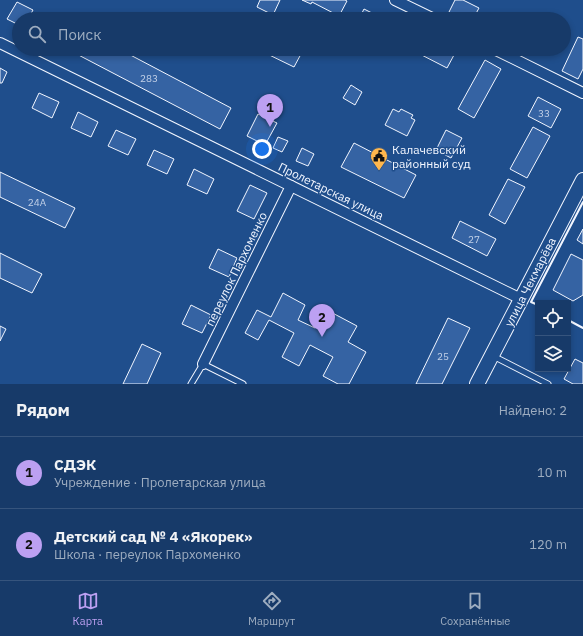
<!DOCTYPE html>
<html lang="ru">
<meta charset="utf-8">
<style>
:root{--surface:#173a69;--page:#244571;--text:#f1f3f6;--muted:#9eadc0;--line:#36547d;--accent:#bca0f2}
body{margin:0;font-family:"IBM Plex Sans",sans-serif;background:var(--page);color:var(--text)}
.controls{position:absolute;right:12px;bottom:12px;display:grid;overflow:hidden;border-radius:0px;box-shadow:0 2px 6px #0003}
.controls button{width:36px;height:36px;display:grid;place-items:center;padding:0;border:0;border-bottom:1px solid var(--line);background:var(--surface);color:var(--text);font:20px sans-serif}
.you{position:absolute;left:262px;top:149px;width:14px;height:14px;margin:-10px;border:3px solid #fff;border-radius:50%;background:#1a73e8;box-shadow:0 0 0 6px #1a73e833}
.badge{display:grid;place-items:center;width:26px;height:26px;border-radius:50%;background:var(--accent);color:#111;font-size:13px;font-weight:700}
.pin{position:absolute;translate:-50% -33px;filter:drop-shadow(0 1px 2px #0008)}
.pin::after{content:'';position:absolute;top:21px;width:14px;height:12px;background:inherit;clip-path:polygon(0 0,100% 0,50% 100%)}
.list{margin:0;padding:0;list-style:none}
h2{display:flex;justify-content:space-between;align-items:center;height:52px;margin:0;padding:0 16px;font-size:17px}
h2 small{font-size:13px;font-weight:400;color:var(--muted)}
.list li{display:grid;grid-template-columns:26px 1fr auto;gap:12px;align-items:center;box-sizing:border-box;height:72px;padding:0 16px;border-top:1px solid var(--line)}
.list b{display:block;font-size:15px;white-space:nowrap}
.list p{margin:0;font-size:13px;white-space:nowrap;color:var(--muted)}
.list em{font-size:13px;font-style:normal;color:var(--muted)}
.icon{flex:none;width:22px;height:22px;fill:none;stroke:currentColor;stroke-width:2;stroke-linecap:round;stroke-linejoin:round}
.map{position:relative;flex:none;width:583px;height:384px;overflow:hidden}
.search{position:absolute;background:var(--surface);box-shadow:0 2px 6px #0003;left:12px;right:12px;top:12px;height:44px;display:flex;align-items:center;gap:10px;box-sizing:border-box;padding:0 14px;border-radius:22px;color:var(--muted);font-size:15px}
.sheet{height:196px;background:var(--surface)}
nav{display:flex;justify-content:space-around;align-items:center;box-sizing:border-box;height:56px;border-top:1px solid var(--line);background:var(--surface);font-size:11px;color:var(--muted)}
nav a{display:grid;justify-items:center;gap:2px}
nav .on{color:var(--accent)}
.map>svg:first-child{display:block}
.building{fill:#3563a3;stroke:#f2f6ff}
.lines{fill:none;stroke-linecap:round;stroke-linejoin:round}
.lane-casing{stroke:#f2f6ff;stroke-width:7}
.street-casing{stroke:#f2f6ff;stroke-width:12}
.secondary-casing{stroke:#f2f6ff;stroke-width:16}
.lane{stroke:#1f4e8c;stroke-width:5}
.street{stroke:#1f4e8c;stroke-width:10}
.secondary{stroke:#1f4e8c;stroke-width:14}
.wall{stroke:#f2f6ff;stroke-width:2}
.labels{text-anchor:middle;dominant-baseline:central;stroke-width:3;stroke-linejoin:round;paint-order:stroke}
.number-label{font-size:10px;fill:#c3d1e8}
.poi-label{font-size:12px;fill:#f2f6ff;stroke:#1f4e8c;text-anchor:start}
.street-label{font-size:12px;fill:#f2f6ff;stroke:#1f4e8c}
</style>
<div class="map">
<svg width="583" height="384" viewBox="0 0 583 384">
<rect width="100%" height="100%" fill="#1f4e8c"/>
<!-- building -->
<g class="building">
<path d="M260,0H280L273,15L257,7Z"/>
<path d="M302,0H345L347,1L339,16L312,2L311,4Z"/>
<path d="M455,0H463L479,8L473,19H464L449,12Z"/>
<path d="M17,2L33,10L28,19H19V25L7,19Z"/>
<path d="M364,9L384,19H352L354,14L360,17Z"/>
<path d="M49,13L61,19H45Z"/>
<path d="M508,13L521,19H505Z"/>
<path d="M578,37L583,39V69L578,79L562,71Z"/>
<path d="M67,49H119L231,108L220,129Z"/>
<path d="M257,49H291L301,54L294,67Z"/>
<path d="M410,49H443L454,55L447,68Z"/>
<path d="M485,60L501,69L474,118L458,109Z"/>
<path d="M0,68L7,72L2,83H0Z"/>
<path d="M351,85L362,92L355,105L343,98Z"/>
<path d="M39,93L59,102L52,118L32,108Z"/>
<path d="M538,97L561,109L551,128L528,116Z"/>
<path d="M393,109L399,112L401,109L413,115L411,118L415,120L407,136L385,125Z"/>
<path d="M78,112L98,122L91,137L71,128Z"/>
<path d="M258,114L277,123L265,145L247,136Z"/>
<path d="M533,127L550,136L527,178L510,169Z"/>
<path d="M116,130L136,139L128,155L108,146Z"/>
<path d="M446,130L462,138L451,158L436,150Z"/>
<path d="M278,137L288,141L282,152L273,148Z"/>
<path d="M354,143L416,175L404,198L341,167Z"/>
<path d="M302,148L314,154L308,166L296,161Z"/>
<path d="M154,150L174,159L167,174L147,165Z"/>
<path d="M194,169L214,179L207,194L187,185Z"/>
<path d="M0,172L75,208L65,228L0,197Z"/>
<path d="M508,179L525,187L505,224L489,215Z"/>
<path d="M250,185L267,193L254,219L237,211Z"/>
<path d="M460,221L496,239L487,256L452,238Z"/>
<path d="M583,229V244L577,240Z"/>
<path d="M218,249L237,258L229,277L209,268Z"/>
<path d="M0,253L42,274L32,293L0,278Z"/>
<path d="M571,254L583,260V295L573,301L553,290Z"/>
<path d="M283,293L305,305L298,320L315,328L325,309L357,326L348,342L366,352L349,384H338L323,376L333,357L310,345L299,366L282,357L294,333L269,320L258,340L245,333L257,310L271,317Z"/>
<path d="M191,305L211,315L202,333L182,324Z"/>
<path d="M448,318L470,328L442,384H416Z"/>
<path d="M0,326L6,329L0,341Z"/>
<path d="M142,344L161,353L147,384H123Z"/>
<path d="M575,359L583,363V384H573L564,379Z"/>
</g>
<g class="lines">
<!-- lane casing -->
<g class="lane-casing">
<g id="lane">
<path d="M493,356L548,384"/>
<path d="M191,384L203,364L243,384"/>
</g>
</g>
<!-- street casing -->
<g class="street-casing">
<g id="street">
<path d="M395,0L434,19"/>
<path d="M0,43L521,299"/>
<path d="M494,49L583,93"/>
<path d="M203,364L291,186"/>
</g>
</g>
<!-- secondary casing -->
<g class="secondary-casing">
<path id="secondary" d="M477,384L583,180"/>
</g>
<!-- lane -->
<use href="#lane" class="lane"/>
<!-- street -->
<use href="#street" class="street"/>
<!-- secondary -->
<use href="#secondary" class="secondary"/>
<!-- wall -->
<g class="wall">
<path d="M538,305L531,302L583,202"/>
<path d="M568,320L583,328"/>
</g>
</g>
<!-- icons -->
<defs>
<g id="civic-pin" transform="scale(0.9)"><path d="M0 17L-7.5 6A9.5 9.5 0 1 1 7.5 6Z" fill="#ffb74d" stroke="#1f4e8c"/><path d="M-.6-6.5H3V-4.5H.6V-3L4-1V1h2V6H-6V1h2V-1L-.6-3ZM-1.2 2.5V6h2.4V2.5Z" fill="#111"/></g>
</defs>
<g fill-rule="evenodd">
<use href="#civic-pin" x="379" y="156"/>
</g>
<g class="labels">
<!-- number labels -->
<g class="number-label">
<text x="149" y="78">283</text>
<text x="544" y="113">33</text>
<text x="37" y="202">24А</text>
<text x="474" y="239">27</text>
<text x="443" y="356">25</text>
</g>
<!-- poi labels -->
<g class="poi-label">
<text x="392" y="149">Калачевский<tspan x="392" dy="14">районный суд</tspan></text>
</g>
<!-- street labels -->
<g class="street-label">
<text transform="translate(331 191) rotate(26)">Пролетарская улица</text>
<text transform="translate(236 269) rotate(-64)">переулок Пархоменко</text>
<text transform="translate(530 282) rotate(-63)">улица Чекмарёва</text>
</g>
</g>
</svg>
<div class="controls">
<button><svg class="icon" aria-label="locate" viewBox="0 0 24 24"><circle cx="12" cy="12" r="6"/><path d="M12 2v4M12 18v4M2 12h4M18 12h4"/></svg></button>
<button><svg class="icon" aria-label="layers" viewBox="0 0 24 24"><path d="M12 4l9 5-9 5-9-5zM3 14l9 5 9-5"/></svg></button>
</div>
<div class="you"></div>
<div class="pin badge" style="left:270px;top:127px">1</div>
<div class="pin badge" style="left:322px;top:337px">2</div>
<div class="search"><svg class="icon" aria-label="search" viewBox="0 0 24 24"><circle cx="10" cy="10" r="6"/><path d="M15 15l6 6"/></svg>Поиск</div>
</div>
<section class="sheet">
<h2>Рядом<small>Найдено: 2</small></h2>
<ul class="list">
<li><span class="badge">1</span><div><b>СДЭК</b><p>Учреждение · Пролетарская улица</p></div><em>10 m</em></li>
<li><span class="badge">2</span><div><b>Детский сад № 4 «Якорек»</b><p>Школа · переулок Пархоменко</p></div><em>120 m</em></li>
</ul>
</section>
<nav>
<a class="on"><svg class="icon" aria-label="map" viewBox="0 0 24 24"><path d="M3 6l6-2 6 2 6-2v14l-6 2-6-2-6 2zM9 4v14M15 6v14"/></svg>Карта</a>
<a><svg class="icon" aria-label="directions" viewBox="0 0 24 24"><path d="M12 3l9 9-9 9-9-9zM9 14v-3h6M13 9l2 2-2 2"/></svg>Маршрут</a>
<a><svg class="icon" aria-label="saved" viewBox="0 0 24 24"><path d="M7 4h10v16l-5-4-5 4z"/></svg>Сохранённые</a>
</nav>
